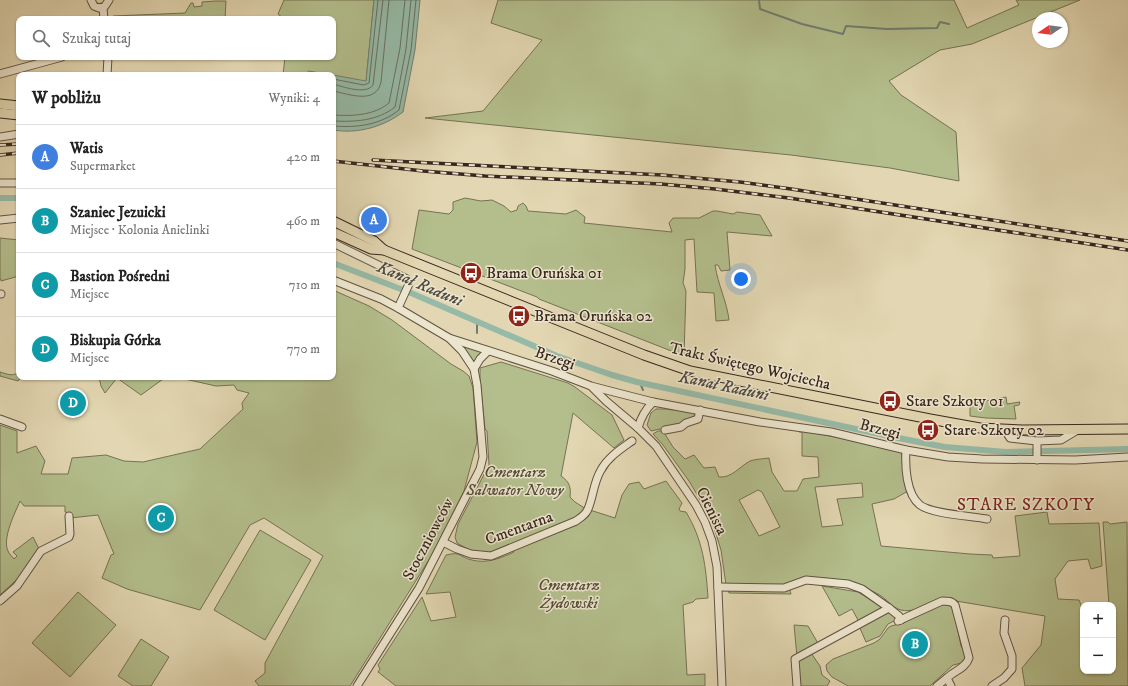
<!DOCTYPE html>
<html lang="pl">
<meta charset="utf-8">
<style>
:root{--surface:#fff;--page:#f2f2f2;--text:#222;--muted:#767676;--line:#e0e0e0;--accent:#8f2418}
body{margin:0;font-family:"IM FELL DW Pica",serif;background:var(--page);color:var(--text)}
.controls{position:absolute;right:12px;bottom:12px;display:grid;overflow:hidden;border-radius:8px;box-shadow:0 1px 3px #0004}
.controls button{width:36px;height:36px;display:grid;place-items:center;padding:0;border:0;border-bottom:1px solid var(--line);background:var(--surface);color:var(--text);font:20px sans-serif}
.compass{position:absolute;left:1032px;top:12px;width:36px;height:36px;border-radius:50%;background:var(--surface);box-shadow:0 1px 3px #0004;rotate:257deg}
.you{position:absolute;left:741px;top:279px;width:14px;height:14px;margin:-10px;border:3px solid #fff;border-radius:50%;background:#1a73e8;box-shadow:0 0 0 6px #1a73e833}
.badge{display:grid;place-items:center;width:26px;height:26px;border-radius:50%;background:var(--accent);color:#fff;font-size:13px;font-weight:700}
.pin{position:absolute;translate:-50% -50%;border:2px solid #fff;box-shadow:0 1px 4px #0006}
.list{margin:0;padding:0;list-style:none}
h2{display:flex;justify-content:space-between;align-items:center;height:52px;margin:0;padding:0 16px;font-size:17px}
h2 small{font-size:13px;font-weight:400;color:var(--muted)}
.list li{display:grid;grid-template-columns:26px 1fr auto;gap:12px;align-items:center;box-sizing:border-box;height:64px;padding:0 16px;border-top:1px solid var(--line)}
.list b{display:block;font-size:15px;white-space:nowrap}
.list p{margin:0;font-size:13px;white-space:nowrap;color:var(--muted)}
.list em{font-size:13px;font-style:normal;color:var(--muted)}
.icon{flex:none;width:22px;height:22px;fill:none;stroke:currentColor;stroke-width:2;stroke-linecap:round;stroke-linejoin:round}
.map{position:relative;flex:none;width:1128px;height:686px;overflow:hidden}
.search{position:absolute;background:var(--surface);box-shadow:0 1px 3px #0004;left:16px;top:16px;width:320px;height:44px;display:flex;align-items:center;gap:10px;box-sizing:border-box;padding:0 14px;border-radius:8px;color:var(--muted);font-size:15px}
.panel{position:absolute;background:var(--surface);box-shadow:0 1px 3px #0004;left:16px;top:72px;width:320px;height:308px;border-radius:8px}
.map>svg:first-child{display:block}
.green{fill:#b3be8c;stroke:#767255;fill-rule:evenodd}
.water{fill:#96baa7;stroke:#707f70}
.lines{fill:none;stroke-linecap:round;stroke-linejoin:round}
.shore{stroke:#677062;stroke-width:1}
.stream{stroke:#707f70;stroke-width:2}
.canal{stroke:#96baa7;stroke-width:6}
.minor-casing{stroke:#625243;stroke-width:9}
.major-casing{stroke:#38261e;stroke-width:11}
.minor{stroke:#ece5cd;stroke-width:7}
.major{stroke:#e2d7b2;stroke-width:9}
.rail-casing{stroke:#38261e;stroke-width:3.5}
.rail{stroke:#ece5cd;stroke-width:2;stroke-dasharray:6;stroke-linecap:butt}
.labels{text-anchor:middle;dominant-baseline:central;stroke-width:3;stroke-linejoin:round;paint-order:stroke}
.poi-label{font-size:16px;fill:#38261e;stroke:#ece5cd;text-anchor:start}
.street-label{font-size:16px;fill:#38261e;stroke:#ece5cd}
.park-label{font-size:16px;font-style:italic;fill:#574c3a;stroke:#ece5cd}
.water-label{font-size:17px;font-style:italic;fill:#504b40;stroke:#ece5cd}
.neighbourhood-label{font-size:17px;letter-spacing:1px;fill:#7a1f14;stroke:#ece5cd}
</style>
<div class="map">
<svg width="1128" height="686" viewBox="0 0 1128 686">
<rect width="100%" height="100%" fill="#e2d7b2"/>
<filter id="stains"><feTurbulence type="fractalNoise" baseFrequency=".005" numOctaves="4"/><feColorMatrix values="0 0 0 0 .2 0 0 0 0 .09 0 0 0 0 .02 0 0 0 .5 -.17"/></filter>
<radialGradient id="worn" r=".72"><stop offset=".6" stop-color="#630" stop-opacity="0"/><stop offset="1" stop-color="#630" stop-opacity=".3"/></radialGradient>
<!-- green -->
<g class="green">
<path d="M284,0H374L366,82L309,71L304,75H283L285,57H333V19H284L278,14Z"/>
<path d="M498,0H954L967,28L1019,5L1016,0H1080L972,44L940,50L889,81L901,95L956,132L959,181L890,168L791,155L425,118L483,111L542,40L491,23Z"/>
<path d="M215,1H226L225,19H113V16L185,13L191,3H193L194,7L202,6V2Z"/>
<path d="M465,198L481,201L492,200L504,206L511,212L517,210L518,206L523,203L526,206L528,211L566,214L576,210L585,217L584,223L672,232L669,223L673,218H699L713,211H717L733,214L737,212L760,215L772,236L727,232L730,270L721,271L718,265H715C718,285 727,302 729,320L716,321L714,293L697,292L694,239L685,240V269L683,283L686,291L684,356L539,299L537,297L412,249L419,210L449,214L453,210V202Z"/>
<path d="M0,238L19,240V276L1,281V279H0Z"/>
<path d="M333,290L369,306L392,320L451,364L463,371L469,376L473,388L477,442L464,491L432,555L350,686H259L255,681L265,673V663L323,556L264,518L250,525L200,610L127,589L102,578L111,555L114,554L98,515L70,518V513L65,512V506H24L20,501C15,513 2,538 8,551C9,554 12,556 14,559L17,556L13,552L33,537L39,549L25,572L0,595V425L17,431V453L36,446L45,461L41,474H68L72,458L106,455L124,461L143,462L200,449L243,409L242,403L249,393L237,390L234,385L216,386L176,377L163,379L141,395L117,378L105,393L101,386L99,377H333Z"/>
<path d="M463,346L482,352L474,363L473,362Z"/>
<path d="M501,362L568,383L575,387L612,415L624,440L614,448L573,413L561,476C570,482 571,488 570,497L575,502L586,509L580,516L490,553L471,551L457,543L455,537L458,524L489,465L487,431L485,429L480,378V368Z"/>
<path d="M0,372C7,374 13,377 19,372V377H21L18,381L0,376Z"/>
<path d="M1006,397L1007,404L1020,402L1019,405L1014,406L1016,419L986,418L970,416V404Z"/>
<path d="M656,409H666L673,410L674,409L694,413L695,419L663,429H660L651,431L647,425L651,413Z"/>
<path d="M799,430L901,450L908,491L894,499L872,504L881,546L970,554L992,555L993,558L1020,556L1015,516L1047,512L1049,524L1099,523L1102,566L1091,569L1088,559L1068,561L1055,579L1058,599L1079,600L1083,610V671H1113V605H1109L1103,522H1108L1110,524L1127,522L1128,686H1025L1022,668L1041,645L1045,616L956,601C937,592 920,615 901,610C892,608 886,598 878,594C857,583 836,577 811,578C803,578 795,582 788,584L791,594L729,593L726,585L721,550L711,518L689,481L663,445L653,434L658,431H663L673,447L685,459L694,455L704,468L715,467L719,477C732,478 739,467 750,461C755,459 763,459 769,458L772,472L784,491H797L803,479L819,477L818,457L802,456V432H799ZM862,483L863,497L837,499L843,525L822,527L815,487ZM758,490L762,492L780,527L759,536L739,500Z"/>
<path d="M666,481L682,503L679,509L680,511L686,512C703,540 706,567 708,598L696,599L693,602L683,605L687,675L705,674V686H396L378,672L380,669L378,665L422,597L431,621L456,617L450,592L426,594L446,555C462,551 458,557 472,560C487,564 501,558 514,552L513,550L584,520L589,516L588,513L590,510L615,518L622,495L629,484L639,482L644,489Z"/>
<path d="M260,530L311,560L265,640L214,610Z"/>
<path d="M822,586L858,592L882,607L880,611L859,622L852,609L839,616Z"/>
<path d="M78,592L116,625L70,677L32,643Z"/>
<path d="M950,603L953,606L961,646L965,653V659L962,663L953,665L930,686H848L832,677L827,671L826,665L833,659L874,643L880,639L888,628L891,626L903,623L942,604Z"/>
<path d="M888,611L898,619L888,624L880,636L866,642L859,626Z"/>
<path d="M794,625L808,626L819,645L797,657Z"/>
<path d="M141,639L169,657L151,686H133L118,676Z"/>
<path d="M811,653L820,666L822,675L830,681L827,686H798L797,662Z"/>
</g>
<!-- water -->
<path class="water" d="M374,0H420L415,50L403,112C383,127 358,134 333,130V75L366,81Z"/>
<g class="lines">
<!-- shore -->
<g class="shore">
<path d="M333,79L364,85L369,83L378,0"/>
<path d="M333,84C344,87 366,95 373,85L383,0"/>
<path d="M333,91C349,94 376,105 381,82L389,0"/>
<path d="M333,115C352,116 373,116 389,103L400,48L405,0"/>
<path d="M333,121C355,122 377,121 395,107L406,49L411,0"/>
<path d="M333,126C357,128 380,125 399,110L411,50L416,0"/>
</g>
<!-- stream -->
<g class="stream">
<path d="M759,0L760,9L802,24L843,34L846,26L887,29L937,28L940,22L949,24"/>
<path d="M477,321V333"/>
<path d="M640,383L643,390"/>
</g>
<!-- canal -->
<g class="canal">
<path d="M0,198H19"/>
<path d="M333,263L411,293L557,356L612,375L637,382L893,437L945,447L1006,452L1128,449"/>
</g>
<!-- minor casing -->
<g class="minor-casing">
<g id="minor">
<path d="M91,0L94,6L99,8L105,6L109,0"/>
<path d="M103,8L104,19"/>
<path d="M0,74L62,57"/>
<path d="M107,75L108,57"/>
<path d="M0,137L19,134"/>
<path d="M0,183H19"/>
<path d="M0,220L19,218"/>
<path d="M333,243L407,279L409,284L398,308"/>
<path d="M333,280L381,299L398,308L449,338L462,351L474,369L477,385L483,457L480,469L419,588L357,686"/>
<path d="M0,294H1"/>
<path d="M449,338L552,371L591,386L614,392L653,402L760,422L831,432L906,450L948,457L982,459L1075,460L1128,457"/>
<path d="M474,369L480,359L488,351"/>
<path d="M592,387L606,401L638,428L656,446L696,505L705,522L712,541L717,567L722,686"/>
<path d="M0,419L22,427"/>
<path d="M638,428C641,417 645,410 653,402"/>
<path d="M665,430L681,427L686,423L698,419L700,410"/>
<path d="M1005,430L1010,438L1037,441L1061,440L1076,431"/>
<path d="M906,450C905,466 906,494 920,505C932,514 971,516 987,519"/>
<path d="M1037,460V441"/>
<path d="M443,542L457,549L471,554L491,556L576,521C580,518 584,516 587,511C593,500 593,483 601,470C608,457 621,449 632,441"/>
<path d="M718,587L784,588L806,580L848,584L862,589L889,608L899,616L901,620"/>
<path d="M0,601L17,586L41,551L69,537L70,534L69,516"/>
<path d="M898,621L942,601C948,601 952,601 955,605L969,658C966,668 954,671 947,678L951,686"/>
<path d="M797,686L795,659L889,608"/>
<path d="M937,686L947,678"/>
<path d="M992,686L1004,678L1012,669V656L1004,633L1005,620"/>
</g>
</g>
<!-- major casing -->
<g class="major-casing">
<g id="major">
<path d="M0,104L19,106"/>
<path d="M0,113L19,115"/>
<path d="M333,221L374,241L384,250"/>
<path d="M333,232L371,249L384,250L644,355L690,371L930,419L980,428L1023,430L1128,429"/>
</g>
</g>
<!-- minor -->
<use href="#minor" class="minor"/>
<!-- major -->
<use href="#major" class="major"/>
<!-- rail casing -->
<g class="rail-casing">
<g id="rail">
<path d="M0,145L19,144"/>
<path d="M0,155L19,153"/>
<path d="M373,160L662,175L740,182L791,189L1128,241"/>
<path d="M333,161L423,171L485,176L661,184L715,189L789,198L1128,250"/>
</g>
</g>
<!-- rail -->
<use href="#rail" class="rail"/>
</g>
<!-- icons -->
<defs>
<g id="bus-disc" transform="scale(1.15)"><circle r="9.5" fill="#8f2418" stroke="#ece5cd"/><path d="M-5-6H5V4H4V6H2V4H-2V6H-4V4H-5ZM-3.5-4V0h7V-4ZM-3.5 1.2v1.5H-2V1.2ZM2 1.2v1.5H3.5V1.2Z" fill="#fff"/></g>
</defs>
<g fill-rule="evenodd">
<use href="#bus-disc" x="471" y="273"/>
<use href="#bus-disc" x="519" y="316"/>
<use href="#bus-disc" x="890" y="401"/>
<use href="#bus-disc" x="928" y="430"/>
</g>
<g class="labels">
<!-- poi labels -->
<g class="poi-label">
<text x="486" y="273">Brama Oruńska 01</text>
<text x="534" y="316">Brama Oruńska 02</text>
<text x="906" y="401">Stare Szkoty 01</text>
<text x="944" y="430">Stare Szkoty 02</text>
</g>
<!-- street labels -->
<g class="street-label">
<text transform="translate(555 358) rotate(19)">Brzegi</text>
<text transform="translate(750 366) rotate(13)">Trakt Świętego Wojciecha</text>
<text transform="translate(880 429) rotate(14)">Brzegi</text>
<text transform="translate(712 511) rotate(64)">Cienista</text>
<text transform="translate(519 528) rotate(-20)">Cmentarna</text>
<text transform="translate(428 539) rotate(-62)">Stoczniowców</text>
</g>
<!-- park labels -->
<g class="park-label">
<text x="515" y="472">Cmentarz<tspan x="515" dy="18">Salwator Nowy</tspan></text>
<text x="569" y="585">Cmentarz<tspan x="569" dy="18">Żydowski</tspan></text>
</g>
<!-- water labels -->
<g class="water-label">
<text transform="translate(420 284) rotate(23)">Kanał Raduni</text>
<text transform="translate(724 386) rotate(12)">Kanał Raduni</text>
</g>
<!-- neighbourhood labels -->
<g class="neighbourhood-label">
<text x="1026" y="505">STARE SZKOTY</text>
</g>
</g>
<rect width="100%" height="100%" filter="url(#stains)"/>
<rect width="100%" height="100%" fill="url(#worn)"/>
</svg>
<div class="controls">
<button>+</button>
<button>−</button>
</div>
<svg class="compass" viewBox="-18 -18 36 36"><path d="M0-13l5 13h-10z" fill="#e53935"/><path d="M0 13l5-13h-10z" fill="#767676"/></svg>
<div class="you"></div>
<div class="pin badge" style="left:374px;top:220px;background:#3f7fe0">A</div>
<div class="pin badge" style="left:915px;top:644px;background:#0f9aa8">B</div>
<div class="pin badge" style="left:161px;top:518px;background:#0f9aa8">C</div>
<div class="pin badge" style="left:73px;top:403px;background:#0f9aa8">D</div>
<div class="search"><svg class="icon" aria-label="search" viewBox="0 0 24 24"><circle cx="10" cy="10" r="6"/><path d="M15 15l6 6"/></svg>Szukaj tutaj</div>
<section class="panel">
<h2>W pobliżu<small>Wyniki: 4</small></h2>
<ul class="list">
<li><span class="badge" style="background:#3f7fe0">A</span><div><b>Watis</b><p>Supermarket</p></div><em>420 m</em></li>
<li><span class="badge" style="background:#0f9aa8">B</span><div><b>Szaniec Jezuicki</b><p>Miejsce · Kolonia Anielinki</p></div><em>460 m</em></li>
<li><span class="badge" style="background:#0f9aa8">C</span><div><b>Bastion Pośredni</b><p>Miejsce</p></div><em>710 m</em></li>
<li><span class="badge" style="background:#0f9aa8">D</span><div><b>Biskupia Górka</b><p>Miejsce</p></div><em>770 m</em></li>
</ul>
</section>
</div>
